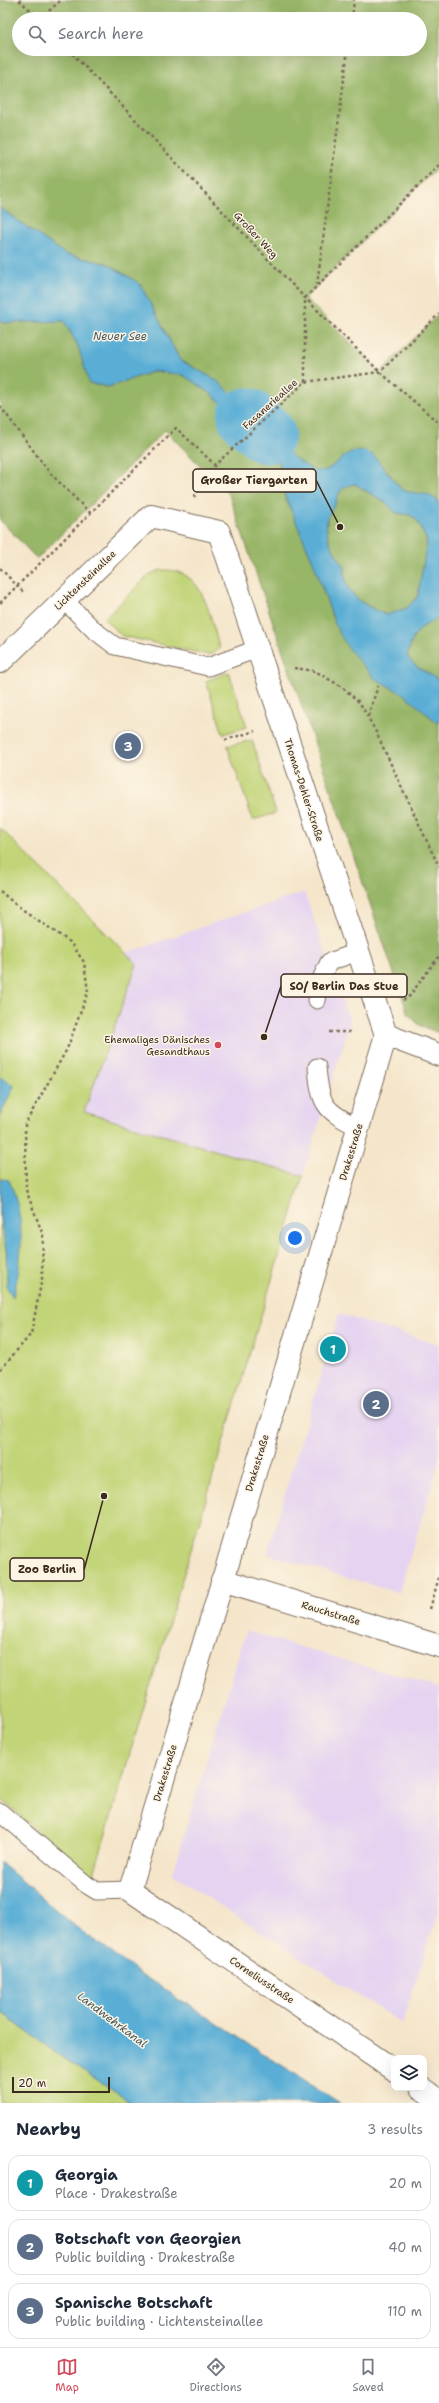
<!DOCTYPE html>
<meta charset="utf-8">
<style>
:root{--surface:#fff;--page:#f6f6f7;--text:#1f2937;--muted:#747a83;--line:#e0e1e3;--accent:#d1495b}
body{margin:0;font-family:"Shantell Sans",sans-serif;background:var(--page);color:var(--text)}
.controls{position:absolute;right:12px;bottom:12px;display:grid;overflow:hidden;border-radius:8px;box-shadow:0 4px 16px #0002}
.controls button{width:36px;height:36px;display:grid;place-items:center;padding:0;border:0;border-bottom:1px solid var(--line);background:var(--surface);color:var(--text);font:20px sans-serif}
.scale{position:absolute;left:12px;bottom:10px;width:98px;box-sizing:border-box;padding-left:4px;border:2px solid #3b2a1e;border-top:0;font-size:11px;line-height:14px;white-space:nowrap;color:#3b2a1e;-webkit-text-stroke:3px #fcf5e5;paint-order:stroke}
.you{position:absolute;left:295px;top:1238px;width:14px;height:14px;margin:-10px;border:3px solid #fff;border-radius:50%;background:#1a73e8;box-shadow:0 0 0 6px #1a73e833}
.badge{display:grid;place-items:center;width:26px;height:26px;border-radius:50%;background:var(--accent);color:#fff;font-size:13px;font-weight:700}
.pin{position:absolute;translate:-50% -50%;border:2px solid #fff;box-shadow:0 1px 4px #0006}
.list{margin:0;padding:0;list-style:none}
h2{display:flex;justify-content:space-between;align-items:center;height:52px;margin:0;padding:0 16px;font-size:17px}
h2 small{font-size:13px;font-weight:400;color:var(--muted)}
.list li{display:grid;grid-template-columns:26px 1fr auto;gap:12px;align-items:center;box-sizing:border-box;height:56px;margin:0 8px 8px;padding:0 8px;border:1px solid var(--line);border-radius:12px}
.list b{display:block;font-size:15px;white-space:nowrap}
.list p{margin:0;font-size:13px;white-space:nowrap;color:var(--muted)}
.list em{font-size:13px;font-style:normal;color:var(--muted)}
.icon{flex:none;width:22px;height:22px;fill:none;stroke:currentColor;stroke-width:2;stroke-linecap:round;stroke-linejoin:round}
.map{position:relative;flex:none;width:439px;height:2103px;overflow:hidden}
.search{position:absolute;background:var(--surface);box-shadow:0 4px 16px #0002;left:12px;right:12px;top:12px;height:44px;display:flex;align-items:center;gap:10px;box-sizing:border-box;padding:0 14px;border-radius:22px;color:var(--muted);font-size:15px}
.sheet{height:244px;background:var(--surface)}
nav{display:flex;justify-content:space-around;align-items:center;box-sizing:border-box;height:56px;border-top:1px solid var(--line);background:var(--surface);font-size:11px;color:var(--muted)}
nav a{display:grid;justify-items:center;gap:2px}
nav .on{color:var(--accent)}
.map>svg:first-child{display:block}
.built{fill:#e5d3f1}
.green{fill:#c1d477;stroke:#7e7f4a}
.forest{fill:#98b668;stroke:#6a7043;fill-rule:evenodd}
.water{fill:#5aaed6;stroke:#4a6c7a;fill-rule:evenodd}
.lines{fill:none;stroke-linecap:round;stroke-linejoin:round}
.river{stroke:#5aaed6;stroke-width:59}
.service-casing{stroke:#7c6c5b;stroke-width:19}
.minor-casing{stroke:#7c6c5b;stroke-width:24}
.path{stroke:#7c6c5b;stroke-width:2.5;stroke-dasharray:3 3;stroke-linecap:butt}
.service{stroke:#fff;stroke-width:17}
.minor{stroke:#fff;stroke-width:22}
.poi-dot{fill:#d1495b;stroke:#fcf5e5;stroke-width:1.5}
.labels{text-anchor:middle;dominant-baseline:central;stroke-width:3;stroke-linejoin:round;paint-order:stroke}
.street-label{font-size:10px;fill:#3b2a1e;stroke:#fcf5e5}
.poi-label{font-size:10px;fill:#3b2a1e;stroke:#fcf5e5;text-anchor:end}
.water-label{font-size:11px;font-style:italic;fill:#46585e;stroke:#fcf5e5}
.leader{fill:none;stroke:#3b2a1e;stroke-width:1.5}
.callout-dot{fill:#3b2a1e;stroke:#fcf5e5;stroke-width:1.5}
.callout{fill:#fcf5e5;stroke:#3b2a1e;stroke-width:1.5}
.callout-label{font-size:11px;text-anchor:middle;font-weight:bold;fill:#3b2a1e}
</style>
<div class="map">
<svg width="439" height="2103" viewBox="0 0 439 2103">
<rect width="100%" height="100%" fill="#fcf5e5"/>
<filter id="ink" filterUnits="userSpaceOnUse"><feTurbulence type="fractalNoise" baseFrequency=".025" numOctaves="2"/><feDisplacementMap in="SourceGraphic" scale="8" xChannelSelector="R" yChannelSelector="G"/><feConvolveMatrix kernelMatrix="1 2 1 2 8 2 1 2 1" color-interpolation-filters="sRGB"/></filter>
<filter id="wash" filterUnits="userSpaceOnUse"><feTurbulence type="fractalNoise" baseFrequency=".012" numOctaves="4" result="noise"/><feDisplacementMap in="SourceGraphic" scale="16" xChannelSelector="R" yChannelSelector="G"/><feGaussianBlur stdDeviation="0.9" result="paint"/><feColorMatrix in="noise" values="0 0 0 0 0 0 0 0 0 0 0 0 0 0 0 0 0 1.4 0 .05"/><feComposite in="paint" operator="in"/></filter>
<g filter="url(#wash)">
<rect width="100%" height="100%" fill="#f5e6cb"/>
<!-- built -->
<g class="built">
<path d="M304,892L350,1022L303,1176L84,1112L137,964L126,953Z"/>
<path d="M339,1314L439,1345V1462L399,1593L267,1554Z"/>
<path d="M246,1631L439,1688V1909L402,2024L172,1874Z"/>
</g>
<!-- green -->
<g class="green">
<path d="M161,570C205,567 209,616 220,649L209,655L122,636L104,619L150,574Z"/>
<path d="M229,672L247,727L223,734L206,681Z"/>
<path d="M252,740L276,813L253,820L227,746Z"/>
<path d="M0,828L137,964L84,1112L303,1176L92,1880L0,1798Z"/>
<path d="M0,2012L67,2061L132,2103H0Z"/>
</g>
<!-- forest -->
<g class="forest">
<path d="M0,0H439V166L305,298L380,372L439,314V504L436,499L407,493L401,489L388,472L355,451C344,454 338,466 327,470C303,479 283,445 270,430L260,441L280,464L285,496L314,564L336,627L374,678L405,695L439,724V1033L419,1025L408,1014L229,495L165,430L37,559L0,520V318L3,322L64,321L78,346L89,383L108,387L155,371L183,375L209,392L242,422L216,380L180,360L140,284L108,264L65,254L0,208ZM19,19H420V49H19Z"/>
<path d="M355,484L387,504L396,513L410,515L417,520L427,541L418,596L407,608L387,615C363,604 343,596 345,567C336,555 324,537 327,521C328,515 332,510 335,504C339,492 341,486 355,484Z"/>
<path d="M439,618V681C428,671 415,669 407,656C413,633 418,628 439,618Z"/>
</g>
<!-- water -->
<g class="water">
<path d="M0,208L65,254L108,264L140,284L180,360L216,380L252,411L242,422L209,392L183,375L155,371L108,387L89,383L78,346L64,321L3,323L0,318Z"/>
<path d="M270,430L293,457L314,471L327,470L350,452L364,451L373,455L401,489C413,496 431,489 439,504V618C418,628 413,633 407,656C415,669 428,671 439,681V724L405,695L374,678L348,648L336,627L314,564L285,496L280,464L260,441ZM355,484L387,504L396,513L410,515L417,520L427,541L418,596L407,608L386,615C363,604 343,596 345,567C336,555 324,538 327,521C328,515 332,510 335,504C339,492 341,486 355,484Z"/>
<path d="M0,1076L14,1086L0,1116Z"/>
<path d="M0,1179L9,1180C26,1219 23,1257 13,1297L7,1288L6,1251L0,1217Z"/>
<path d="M0,1862L76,1927L136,1971L340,2103H132L67,2061L0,2012Z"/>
</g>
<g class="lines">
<!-- river -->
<path class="river" d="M247,417L266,434"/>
</g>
</g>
<g filter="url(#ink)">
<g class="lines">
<!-- service casing -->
<g class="service-casing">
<g id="service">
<path d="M64,600L94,630L115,646L208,667L257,649"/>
<path d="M317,1000L321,979L329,962L358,952"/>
<path d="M317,1067C320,1104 324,1111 358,1127"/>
<path d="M0,1812L87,1885L97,1891L130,1890"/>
</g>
</g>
<!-- minor casing -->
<g class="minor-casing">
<g id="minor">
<path d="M0,662L151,516L219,532L386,1035"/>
<path d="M386,1035L130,1890L394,2070"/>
<path d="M386,1035L439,1055"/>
<path d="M222,1580L439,1646"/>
<path d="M421,2088L439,2100"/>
</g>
</g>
<!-- path -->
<g class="path">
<path d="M19,0L40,19"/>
<path d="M40,19L61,0"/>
<path d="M352,19L354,0"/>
<path d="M68,49L305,298L380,372L439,423"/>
<path d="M317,285L348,49"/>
<path d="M305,382V298L439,165"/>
<path d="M0,406L50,473L91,514"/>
<path d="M194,497L215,465L305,382L380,372L439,314"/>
<path d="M0,568L23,592"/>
<path d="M0,603L176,428L215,465"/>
<path d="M294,668L315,671L342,687L360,703L375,730L439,867"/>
<path d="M368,716L378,686"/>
<path d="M225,740L255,731"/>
<path d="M0,891L16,905L70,942L84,962L88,992L67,1049L25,1124L26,1190L43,1235L42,1279L31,1334L0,1370"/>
<path d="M403,1000L408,998L439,956"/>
<path d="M329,1032H353"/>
<path d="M430,1609L439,1577"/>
</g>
<!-- service -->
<use href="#service" class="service"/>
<!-- minor -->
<use href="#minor" class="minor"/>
</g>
</g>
<!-- markers -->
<circle class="poi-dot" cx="218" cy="1045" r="4"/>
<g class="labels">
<!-- street labels -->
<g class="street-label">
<text transform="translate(256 235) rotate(47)">Großer Weg</text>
<text transform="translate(270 404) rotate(-42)">Fasanerieallee</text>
<text transform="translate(85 580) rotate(-44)">Lichtensteinallee</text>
<text transform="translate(304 790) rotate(72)">Thomas-Dehler-Straße</text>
<text transform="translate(351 1152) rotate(-73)">Drakestraße</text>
<text transform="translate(257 1463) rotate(-73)">Drakestraße</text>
<text transform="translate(331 1613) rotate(17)">Rauchstraße</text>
<text transform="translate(165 1773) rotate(-73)">Drakestraße</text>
<text transform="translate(262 1980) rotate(34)">Corneliusstraße</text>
</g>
<!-- poi labels -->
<g class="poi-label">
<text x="210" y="1039">Ehemaliges Dänisches<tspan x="210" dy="12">Gesandthaus</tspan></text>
</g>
<!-- water labels -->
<g class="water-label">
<text x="120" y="336">Neuer See</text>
<text transform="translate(112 2020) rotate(37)">Landwehrkanal</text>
</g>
</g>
<!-- callouts -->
<path class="leader" d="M340 527L316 480M264 1037L281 986M104 1496L84 1570"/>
<g class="callout-dot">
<circle cx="340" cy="527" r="4"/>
<circle cx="264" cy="1037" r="4"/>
<circle cx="104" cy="1496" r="4"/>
</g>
<g class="callout">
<rect x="193" y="469" width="123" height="23" rx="4"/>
<rect x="281" y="974" width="126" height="23" rx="4"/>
<rect x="10" y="1558" width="74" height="23" rx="4"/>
</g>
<g class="callout-label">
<text x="254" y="484">Großer Tiergarten</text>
<text x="344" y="990">SO/ Berlin Das Stue</text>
<text x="47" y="1573">Zoo Berlin</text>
</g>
</svg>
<div class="controls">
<button><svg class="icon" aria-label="layers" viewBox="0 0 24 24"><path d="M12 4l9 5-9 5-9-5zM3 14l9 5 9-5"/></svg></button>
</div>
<div class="scale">20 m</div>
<div class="you"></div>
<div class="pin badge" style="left:333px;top:1349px;background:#0f9aa8">1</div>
<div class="pin badge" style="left:376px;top:1404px;background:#5c6f8a">2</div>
<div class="pin badge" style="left:128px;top:746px;background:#5c6f8a">3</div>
<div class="search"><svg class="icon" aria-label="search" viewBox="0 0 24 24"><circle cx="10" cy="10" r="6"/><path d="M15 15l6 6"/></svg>Search here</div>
</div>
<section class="sheet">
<h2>Nearby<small>3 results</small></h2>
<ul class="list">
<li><span class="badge" style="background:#0f9aa8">1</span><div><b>Georgia</b><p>Place · Drakestraße</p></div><em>20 m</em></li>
<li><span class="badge" style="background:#5c6f8a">2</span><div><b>Botschaft von Georgien</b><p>Public building · Drakestraße</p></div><em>40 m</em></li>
<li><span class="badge" style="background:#5c6f8a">3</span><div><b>Spanische Botschaft</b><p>Public building · Lichtensteinallee</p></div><em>110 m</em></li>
</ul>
</section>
<nav>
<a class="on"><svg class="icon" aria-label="map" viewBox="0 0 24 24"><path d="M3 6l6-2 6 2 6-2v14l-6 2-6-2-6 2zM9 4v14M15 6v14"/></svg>Map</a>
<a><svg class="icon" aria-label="directions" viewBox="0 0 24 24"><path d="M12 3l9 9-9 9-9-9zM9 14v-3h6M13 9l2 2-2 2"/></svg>Directions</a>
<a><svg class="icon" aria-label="saved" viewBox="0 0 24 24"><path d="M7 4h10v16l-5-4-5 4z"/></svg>Saved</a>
</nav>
